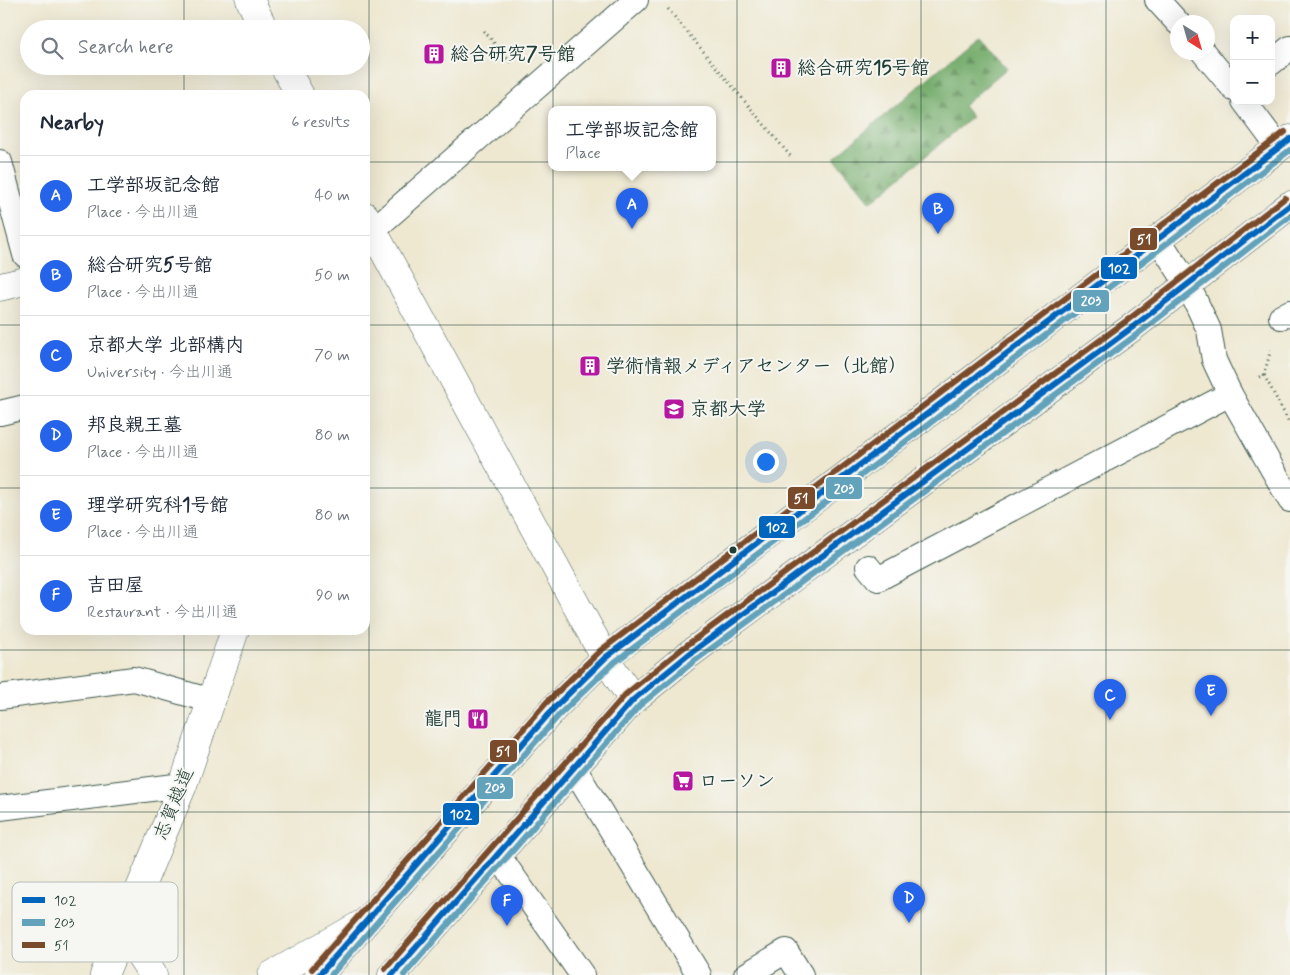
<!DOCTYPE html>
<meta charset="utf-8">
<style>
:root{--surface:#fff;--page:#f6f6f7;--text:#1f2937;--muted:#747a83;--line:#e0e1e3;--accent:#2563eb}
body{margin:0;font-family:Mynerve,"Klee One",sans-serif;background:var(--page);color:var(--text)}
.controls{position:absolute;right:15px;top:15px;display:grid;overflow:hidden;border-radius:10px;box-shadow:0 5px 20px #0002}
.controls button{width:45px;height:45px;display:grid;place-items:center;padding:0;border:0;border-bottom:1px solid var(--line);background:var(--surface);color:var(--text);font:25px sans-serif}
.compass{position:absolute;left:1170px;top:15px;width:45px;height:45px;border-radius:50%;background:var(--surface);box-shadow:0 5px 20px #0002;rotate:143deg}
.you{position:absolute;left:765px;top:461px;width:18px;height:18px;margin:-12px;border:4px solid #fff;border-radius:50%;background:#1a73e8;box-shadow:0 0 0 8px #1a73e833}
.badge{display:grid;place-items:center;width:32px;height:32px;border-radius:50%;background:var(--accent);color:#fff;font-size:16px;font-weight:700}
.pin{position:absolute;translate:-50% -41px;filter:drop-shadow(0 1px 2px #0008)}
.pin::after{content:'';position:absolute;top:26px;width:18px;height:15px;background:inherit;clip-path:polygon(0 0,100% 0,50% 100%)}
.popup{position:absolute;left:548px;top:106px;width:168px;height:65px;box-sizing:border-box;display:grid;place-content:center;border-radius:10px;background:var(--surface);filter:drop-shadow(0 1px 4px #0005);font-size:16px;white-space:nowrap;color:var(--muted)}
.popup b{font-size:19px;color:var(--text)}
.popup::after{content:'';position:absolute;left:50%;top:100%;margin-left:-10px;border:10px solid transparent;border-top-color:var(--surface)}
.list{margin:0;padding:0;list-style:none}
h2{display:flex;justify-content:space-between;align-items:center;height:65px;margin:0;padding:0 20px;font-size:21px}
h2 small{font-size:16px;font-weight:400;color:var(--muted)}
.list li{display:grid;grid-template-columns:32px 1fr auto;gap:15px;align-items:center;box-sizing:border-box;height:80px;padding:0 20px;border-top:1px solid var(--line)}
.list b{display:block;font-size:19px;white-space:nowrap}
.list p{margin:0;font-size:16px;white-space:nowrap;color:var(--muted)}
.list em{font-size:16px;font-style:normal;color:var(--muted)}
.icon{flex:none;width:28px;height:28px;fill:none;stroke:currentColor;stroke-width:2;stroke-linecap:round;stroke-linejoin:round}
.map{position:relative;flex:none;width:1290px;height:975px;overflow:hidden}
.search{position:absolute;background:var(--surface);box-shadow:0 5px 20px #0002;left:20px;top:20px;width:350px;height:55px;display:flex;align-items:center;gap:12px;box-sizing:border-box;padding:0 18px;border-radius:28px;color:var(--muted);font-size:19px}
.panel{position:absolute;background:var(--surface);box-shadow:0 5px 20px #0002;left:20px;top:90px;width:350px;height:545px;border-radius:15px}
.map>svg:first-child{display:block}
.forest{fill:url(#forest-firs);stroke:#48744e}
.lines{fill:none;stroke-linecap:round;stroke-linejoin:round}
.lane-casing{stroke:#3e574c;stroke-width:26}
.street-casing{stroke:#3e574c;stroke-width:29}
.secondary-casing{stroke:#3e574c;stroke-width:29}
.path{stroke:#3e574c;stroke-width:3;stroke-dasharray:1 4;stroke-linecap:butt}
.lane{stroke:#fff;stroke-width:24}
.street{stroke:#fff;stroke-width:28}
.secondary{stroke:#fff;stroke-width:28}
.bus-1-casing{stroke:#f6f6f2;stroke-width:10}
.bus-2-casing{stroke:#f6f6f2;stroke-width:10}
.bus-3-casing{stroke:#f6f6f2;stroke-width:10}
.bus-1{stroke:#0065bd;stroke-width:6}
.bus-2{stroke:#62a2ba;stroke-width:6}
.bus-3{stroke:#7a4b2a;stroke-width:6}
.grid{fill:none;stroke:#1f3d34;stroke-width:1;stroke-opacity:0.55}
.bus-dot{fill:#1f3d34;stroke:#f6f6f2;stroke-width:2}
.labels{text-anchor:middle;dominant-baseline:central;stroke-width:4;stroke-linejoin:round;paint-order:stroke}
.poi-label{font-size:19px;font-weight:bold;fill:#1f3d34;stroke:#f6f6f2;text-anchor:start}
.street-label{font-size:19px;fill:#1f3d34;stroke:#f6f6f2}
.key{fill:#f6f6f2;stroke:#b6beb9;stroke-width:1}
.key-label{font-size:14px;fill:#1f3d34}
.line-badge{stroke:#f6f6f2;stroke-width:2}
.badge-label{font-size:14px;text-anchor:middle;font-weight:bold;fill:#fff}
</style>
<div class="map">
<svg width="1290" height="975" viewBox="0 0 1290 975">
<defs>
<pattern id="forest-firs" width="22" height="20" patternUnits="userSpaceOnUse" patternTransform="scale(1.25)"><rect width="22" height="20" fill="#72ab69"/><path d="M5 1l3.5 6h-7zM16 11l3.5 6h-7z" fill="#5d8c57"/></pattern>
</defs>
<rect width="100%" height="100%" fill="#f6f6f2"/>
<filter id="ink" filterUnits="userSpaceOnUse"><feTurbulence type="fractalNoise" baseFrequency=".02" numOctaves="2"/><feDisplacementMap in="SourceGraphic" scale="10" xChannelSelector="R" yChannelSelector="G"/><feConvolveMatrix kernelMatrix="1 2 1 2 8 2 1 2 1" color-interpolation-filters="sRGB"/></filter>
<filter id="wash" filterUnits="userSpaceOnUse"><feTurbulence type="fractalNoise" baseFrequency=".0096" numOctaves="4" result="noise"/><feDisplacementMap in="SourceGraphic" scale="20" xChannelSelector="R" yChannelSelector="G"/><feGaussianBlur stdDeviation="1.12" result="paint"/><feColorMatrix in="noise" values="0 0 0 0 0 0 0 0 0 0 0 0 0 0 0 0 0 1.4 0 .05"/><feComposite in="paint" operator="in"/></filter>
<g filter="url(#wash)">
<rect width="100%" height="100%" fill="#eee8d1"/>
<!-- forest -->
<path class="forest" d="M979,35L1007,68L963,106L972,117L871,202L834,158Z"/>
</g>
<g filter="url(#ink)">
<g class="lines">
<!-- lane casing -->
<g class="lane-casing">
<g id="lane">
<path d="M1157,0L1178,23"/>
<path d="M1203,52L1234,89"/>
<path d="M1271,63L1290,48"/>
<path d="M1244,101L1279,148"/>
<path d="M0,162L25,255"/>
<path d="M373,230L636,0"/>
<path d="M1159,240L1188,285L1209,330L1214,360L1230,394L1290,500"/>
<path d="M1281,317L1290,312"/>
<path d="M0,413L25,407"/>
<path d="M868,567L878,579L1230,394"/>
<path d="M0,697L134,679L212,701"/>
<path d="M574,768L699,975"/>
<path d="M0,808L183,785"/>
<path d="M498,855L582,975"/>
<path d="M746,975L786,951L801,975"/>
</g>
</g>
<!-- street casing -->
<g class="street-casing">
<g id="street">
<path d="M250,0L264,29"/>
<path d="M284,66L300,95"/>
<path d="M365,216L605,658L633,700"/>
<path d="M0,287L25,281"/>
<path d="M123,929L153,975"/>
<path d="M104,975L183,785L235,630"/>
<path d="M272,975L362,924"/>
</g>
</g>
<!-- secondary casing -->
<g class="secondary-casing">
<g id="secondary">
<path d="M319,975L554,708L605,658L1290,139"/>
<path d="M392,975L633,700L688,655L1134,326L1290,205"/>
</g>
</g>
<!-- path -->
<g class="path">
<path d="M668,9L792,158"/>
<path d="M484,31L512,64"/>
<path d="M1264,375L1271,349"/>
<path d="M1260,377L1264,375L1290,424"/>
</g>
<!-- lane -->
<use href="#lane" class="lane"/>
<!-- street -->
<use href="#street" class="street"/>
<!-- secondary -->
<use href="#secondary" class="secondary"/>
<!-- bus-1 casing -->
<g class="bus-1-casing">
<g id="bus-1">
<path d="M319,975L554,708L605,658L1290,139"/>
<path d="M392,975L633,700L688,655L1134,326L1290,205"/>
</g>
</g>
<!-- bus-2 casing -->
<g class="bus-2-casing">
<g id="bus-2">
<path d="M331,975L560,714L611,665L1290,150"/>
<path d="M404,975L639,706L693,662L1139,333L1290,216"/>
</g>
</g>
<!-- bus-3 casing -->
<g class="bus-3-casing">
<g id="bus-3">
<path d="M312,969L547,702L600,651L1285,132"/>
<path d="M385,969L626,694L683,648L1129,319L1285,198"/>
</g>
</g>
<!-- bus-1 -->
<use href="#bus-1" class="bus-1"/>
<!-- bus-2 -->
<use href="#bus-2" class="bus-2"/>
<!-- bus-3 -->
<use href="#bus-3" class="bus-3"/>
</g>
</g>
<!-- grid -->
<path class="grid" d="M184,0V29M369,0V975M553,0V975M737,0V975M921,0V975M1106,0V975M184,66V95M0,162H25M365,162H1290M0,325H25M365,325H1290M0,488H25M365,488H1290M184,630V975M0,650H1290M0,812H1290"/>
<!-- icons -->
<defs>
<g id="building-square" transform="scale(1.125)"><rect x="-9" y="-9" width="18" height="18" rx="4" fill="#b5179e" stroke="#f6f6f2"/><path d="M-4-6H4V6H1V3H-1V6H-4ZM-2.5-4.3h1.7v1.8h-1.7ZM.8-4.3h1.7v1.8H.8ZM-2.5-1h1.7V.8h-1.7ZM.8-1h1.7V.8H.8Z" fill="#fff"/></g>
<g id="university-square" transform="scale(1.125)"><rect x="-9" y="-9" width="18" height="18" rx="4" fill="#b5179e" stroke="#f6f6f2"/><path d="M0-5L7-2L0 1L-7-2ZM-4 1L0 2.5L4 1V4Q0 6-4 4Z" fill="#fff"/></g>
<g id="restaurant-square" transform="scale(1.125)"><rect x="-9" y="-9" width="18" height="18" rx="4" fill="#b5179e" stroke="#f6f6f2"/><path d="M-5-6h1v4h1v-4h1v4h1v-4h1v5L-1.5 .5V6h-2V.5L-5-1ZM5-6V6H3V1.5H1.5Q1.5-4 5-6Z" fill="#fff"/></g>
<g id="supermarket-square" transform="scale(1.125)"><rect x="-9" y="-9" width="18" height="18" rx="4" fill="#b5179e" stroke="#f6f6f2"/><path d="M-6-5.5h2.5l.6 2H6L4.5 2H-2.5L-4.4-4H-6ZM-1.5 3.2a1.3 1.3 0 1 0 .1 0ZM3 3.2a1.3 1.3 0 1 0 .1 0Z" fill="#fff"/></g>
</defs>
<g fill-rule="evenodd">
<use href="#building-square" x="434" y="54"/>
<use href="#building-square" x="781" y="68"/>
<use href="#building-square" x="590" y="366"/>
<use href="#university-square" x="674" y="409"/>
<use href="#restaurant-square" x="478" y="719"/>
<use href="#supermarket-square" x="683" y="781"/>
</g>
<!-- markers -->
<circle class="bus-dot" cx="733" cy="550" r="4.5"/>
<g class="labels">
<!-- poi labels -->
<g class="poi-label">
<text x="450" y="54">総合研究7号館</text>
<text x="797" y="68">総合研究15号館</text>
<text x="606" y="366">学術情報メディアセンター（北館）</text>
<text x="690" y="409">京都大学</text>
<text x="462" y="719" text-anchor="end">龍門</text>
<text x="699" y="781">ローソン</text>
</g>
<!-- street labels -->
<g class="street-label">
<text transform="translate(174 804) rotate(-68)">志賀越道</text>
</g>
</g>
<!-- legend -->
<rect x="12" y="882" width="166" height="80" rx="8" class="key"/>
<rect x="22" y="897" width="23" height="6" fill="#0065bd"/>
<rect x="22" y="919" width="23" height="7" fill="#62a2ba"/>
<rect x="22" y="942" width="23" height="6" fill="#7a4b2a"/>
<g class="key-label">
<text x="54" y="905">102</text>
<text x="54" y="927">203</text>
<text x="54" y="950">51</text>
</g>
<g class="line-badge">
<rect x="1129" y="227" width="29" height="24" rx="5" fill="#7a4b2a"/>
<rect x="1100" y="256" width="38" height="24" rx="5" fill="#0065bd"/>
<rect x="1072" y="289" width="38" height="24" rx="5" fill="#62a2ba"/>
<rect x="825" y="476" width="38" height="24" rx="5" fill="#62a2ba"/>
<rect x="787" y="486" width="29" height="24" rx="5" fill="#7a4b2a"/>
<rect x="758" y="515" width="38" height="24" rx="5" fill="#0065bd"/>
<rect x="489" y="739" width="29" height="24" rx="5" fill="#7a4b2a"/>
<rect x="476" y="776" width="38" height="24" rx="5" fill="#62a2ba"/>
<rect x="442" y="802" width="38" height="24" rx="5" fill="#0065bd"/>
</g>
<g class="badge-label">
<text x="1144" y="244">51</text>
<text x="1119" y="273">102</text>
<text x="1091" y="305">203</text>
<text x="844" y="493">203</text>
<text x="801" y="503">51</text>
<text x="777" y="532">102</text>
<text x="503" y="756">51</text>
<text x="495" y="792">203</text>
<text x="461" y="819">102</text>
</g>
</svg>
<div class="controls">
<button>+</button>
<button>−</button>
</div>
<svg class="compass" viewBox="-18 -18 36 36"><path d="M0-13l5 13h-10z" fill="#e53935"/><path d="M0 13l5-13h-10z" fill="#747a83"/></svg>
<div class="you"></div>
<div class="pin badge" style="left:632px;top:229px">A</div>
<div class="popup"><b>工学部坂記念館</b>Place</div>
<div class="pin badge" style="left:938px;top:234px">B</div>
<div class="pin badge" style="left:1110px;top:720px">C</div>
<div class="pin badge" style="left:909px;top:923px">D</div>
<div class="pin badge" style="left:1211px;top:716px">E</div>
<div class="pin badge" style="left:507px;top:926px">F</div>
<div class="search"><svg class="icon" aria-label="search" viewBox="0 0 24 24"><circle cx="10" cy="10" r="6"/><path d="M15 15l6 6"/></svg>Search here</div>
<section class="panel">
<h2>Nearby<small>6 results</small></h2>
<ul class="list">
<li><span class="badge">A</span><div><b>工学部坂記念館</b><p>Place · 今出川通</p></div><em>40 m</em></li>
<li><span class="badge">B</span><div><b>総合研究5号館</b><p>Place · 今出川通</p></div><em>50 m</em></li>
<li><span class="badge">C</span><div><b>京都大学 北部構内</b><p>University · 今出川通</p></div><em>70 m</em></li>
<li><span class="badge">D</span><div><b>邦良親王墓</b><p>Place · 今出川通</p></div><em>80 m</em></li>
<li><span class="badge">E</span><div><b>理学研究科1号館</b><p>Place · 今出川通</p></div><em>80 m</em></li>
<li><span class="badge">F</span><div><b>吉田屋</b><p>Restaurant · 今出川通</p></div><em>90 m</em></li>
</ul>
</section>
</div>
